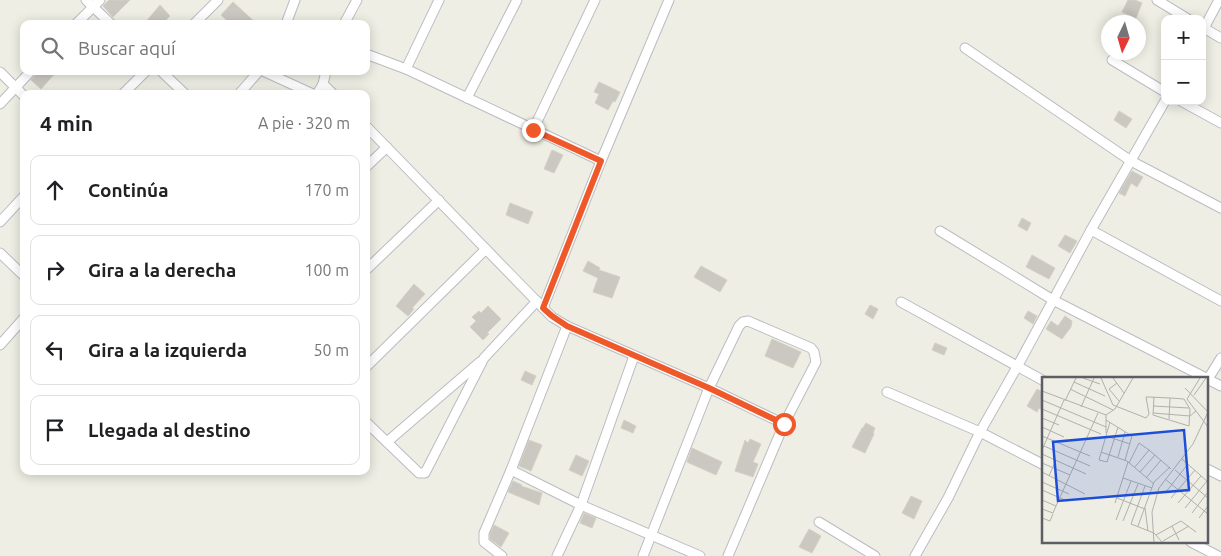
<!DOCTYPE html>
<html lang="es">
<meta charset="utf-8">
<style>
:root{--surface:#fff;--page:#f6f6f6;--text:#202124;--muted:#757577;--line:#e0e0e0}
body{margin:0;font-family:Ubuntu,sans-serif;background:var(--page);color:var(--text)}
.controls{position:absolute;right:15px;top:15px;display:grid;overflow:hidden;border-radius:10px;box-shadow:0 2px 12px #0003}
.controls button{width:45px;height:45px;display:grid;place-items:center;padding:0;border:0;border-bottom:1px solid var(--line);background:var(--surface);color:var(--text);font:25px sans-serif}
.compass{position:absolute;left:1101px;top:15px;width:45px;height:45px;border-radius:50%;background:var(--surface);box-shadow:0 2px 12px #0003;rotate:185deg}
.stop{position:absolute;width:15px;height:15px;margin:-11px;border:4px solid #ef592a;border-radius:50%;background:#fff}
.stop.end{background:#ef592a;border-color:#fff;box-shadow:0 1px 5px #0008}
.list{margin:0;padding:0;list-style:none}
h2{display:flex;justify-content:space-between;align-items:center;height:65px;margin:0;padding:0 20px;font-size:21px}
h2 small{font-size:16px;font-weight:400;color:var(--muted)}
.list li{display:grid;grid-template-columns:32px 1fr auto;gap:15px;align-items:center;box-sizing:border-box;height:70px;margin:0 10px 10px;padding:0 10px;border:1px solid var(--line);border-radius:10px}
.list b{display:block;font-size:19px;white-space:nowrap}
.list em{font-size:16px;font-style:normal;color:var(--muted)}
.icon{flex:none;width:28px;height:28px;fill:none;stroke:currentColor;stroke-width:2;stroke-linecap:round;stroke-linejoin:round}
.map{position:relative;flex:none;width:1221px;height:556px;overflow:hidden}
.search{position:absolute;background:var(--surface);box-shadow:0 2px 12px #0003;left:20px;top:20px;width:350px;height:55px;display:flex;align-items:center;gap:12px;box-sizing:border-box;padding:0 18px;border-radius:10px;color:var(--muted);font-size:19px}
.panel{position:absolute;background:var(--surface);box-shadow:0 2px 12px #0003;left:20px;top:90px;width:350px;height:385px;border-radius:10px}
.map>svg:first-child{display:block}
.building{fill:#cac8c1;stroke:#d4d1c2}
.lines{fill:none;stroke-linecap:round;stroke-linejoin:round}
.street-casing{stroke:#bbbcc3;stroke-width:11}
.street{stroke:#fff;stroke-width:9}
.route{stroke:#ef592a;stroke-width:6}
.inset-road{fill:none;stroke:#b0b0ad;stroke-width:1}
.view{fill:#1d4ed8;fill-opacity:0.15;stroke:#1d4ed8;stroke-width:2.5}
.inset-edge{fill:none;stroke:#5c5e65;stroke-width:2.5}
</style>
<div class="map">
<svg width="1221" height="556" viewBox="0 0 1221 556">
<rect width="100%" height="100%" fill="#efeee4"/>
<!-- building -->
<g class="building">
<path d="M109,0H130L113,17L103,6Z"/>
<path d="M1128,0H1135L1142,3L1136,18L1122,12Z"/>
<path d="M233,2L257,24H231L221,15Z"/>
<path d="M160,5L170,16L162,24H144Z"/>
<path d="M40,71H57L41,89L31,80Z"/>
<path d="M599,82L620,92L615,102L613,101L608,110L595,103L599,94L594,92Z"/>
<path d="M1119,111L1132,119L1126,128L1114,120Z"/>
<path d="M552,150L563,155L554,173L544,169Z"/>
<path d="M1132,171L1143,177L1137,187L1131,183L1125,196L1119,193Z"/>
<path d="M510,203L533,212L528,224L506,215Z"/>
<path d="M1022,218L1031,223L1027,231L1018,226Z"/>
<path d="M1065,235L1077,241L1070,253L1058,246Z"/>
<path d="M1032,255L1055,268L1049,279L1026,267Z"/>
<path d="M588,261L600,268L599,270L620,277L612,298L593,292L598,278L583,271Z"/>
<path d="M701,266L727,280L720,292L694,277Z"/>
<path d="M414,284L425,294L412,308L414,309L408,316L396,306Z"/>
<path d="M870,305L878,309L873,319L865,314Z"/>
<path d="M488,306L501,319L487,333L489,334L483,340L470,327L476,321L472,317L479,311L481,313Z"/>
<path d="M1028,311L1037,316L1033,324L1024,318Z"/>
<path d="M1065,316L1072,321L1071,327L1062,339L1046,329L1051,321L1058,326Z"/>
<path d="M772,339L801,352L793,368L765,356Z"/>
<path d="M935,343L947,348L944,355L932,350Z"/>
<path d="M525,371L536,376L532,385L521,380Z"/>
<path d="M1037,389L1044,393V411L1039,408L1037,412L1027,406Z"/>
<path d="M624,420L636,426L633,433L621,428Z"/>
<path d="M866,423L875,428L873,433L874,434L865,453L852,447L862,428H863Z"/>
<path d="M750,439L761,444L753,462L758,464L753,477L735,471L745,440L748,443Z"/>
<path d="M529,440L542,445L531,471L519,466Z"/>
<path d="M692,448L722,462L716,475L687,462Z"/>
<path d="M576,455L589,461L582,476L569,470Z"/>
<path d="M513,481L522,485L521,486L542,493L539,505L508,492Z"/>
<path d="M911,496L922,501L914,519L902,513Z"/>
<path d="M584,513L596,518L592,528L580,523Z"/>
<path d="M494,525L509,533L501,547L490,539V534Z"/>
<path d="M809,529L821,536L812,553L799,547Z"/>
</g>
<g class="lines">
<!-- street casing -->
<g class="street-casing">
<g id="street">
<path d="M86,0L111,24"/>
<path d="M1157,0L1188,19"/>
<path d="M76,24L100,0"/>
<path d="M194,24L218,0"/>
<path d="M286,24L295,0"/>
<path d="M344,24L357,0"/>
<path d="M1202,27L1221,38"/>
<path d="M1202,32L1219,0"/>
<path d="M965,48L1131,161L1221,208"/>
<path d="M366,54L406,69L601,161"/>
<path d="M1112,60L1165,92"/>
<path d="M406,69L439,0"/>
<path d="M161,71L185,94"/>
<path d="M263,71L313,94"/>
<path d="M0,72L24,96"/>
<path d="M323,84L333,94"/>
<path d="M123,94L146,71"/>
<path d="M239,94L259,71"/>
<path d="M317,94L323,84L326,71"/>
<path d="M467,98L517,0"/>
<path d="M1181,101L1221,123"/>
<path d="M0,104L31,71"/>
<path d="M366,126L552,317L567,326L709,388L784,424"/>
<path d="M533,130L595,0"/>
<path d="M366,167L387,147"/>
<path d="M0,222L24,196"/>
<path d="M1091,230L1221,301"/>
<path d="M940,231L1053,300L1206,378"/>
<path d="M0,253L24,276"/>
<path d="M366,270L439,200"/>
<path d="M901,302L1044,381"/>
<path d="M543,308L601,161L669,0"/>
<path d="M0,345L24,318"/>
<path d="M366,367L486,249"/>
<path d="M1207,379L1221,386"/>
<path d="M1208,379L1221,358"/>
<path d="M887,392L980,432L1044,465"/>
<path d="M366,422L419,473H425L484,358L537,301"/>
<path d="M387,442L480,362"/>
<path d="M1207,469L1221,476"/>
<path d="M511,470L581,505L700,556"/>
<path d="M819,522L875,556"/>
<path d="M1191,542L1218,556"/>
<path d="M502,556L484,542V533L511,470L567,326"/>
<path d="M557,556L581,505L634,356"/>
<path d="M643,556L709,388L739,326L743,322L748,321L811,348L814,352L816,362L784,424L728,556"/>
<path d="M915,556L948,498L980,432L1017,367L1091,230L1165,101"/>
</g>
</g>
<!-- street -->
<use href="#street" class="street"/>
</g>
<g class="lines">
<!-- route -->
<path class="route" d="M533,130L601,161L543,308L552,316L567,326L709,388L784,424"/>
</g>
<!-- overview -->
<g transform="translate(1042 377)">
<rect width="166" height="166" fill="#efeee4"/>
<path class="inset-road" d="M41,1L58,7M59,1L71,28L104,41L107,37L104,20H107L128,21L142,22L148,32L147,49L111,38L112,20M71,1L82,16M158,1L145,22L166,50M32,5L63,19M75,6L67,12L77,24M143,11L166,35M28,12L71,33M0,14L64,38L73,32L91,1M152,18L164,1M0,23L64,50M23,24L34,1M111,29L147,31M39,30L52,1M0,32L59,57M111,36L148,39L154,34M64,38V56M0,41L17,48M127,42L128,21M64,43L90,59L83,83M68,45L57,83L65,85L76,50M0,50L22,60M0,59L48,79M64,59L88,67M2,69L48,89M0,73L22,23M59,75L85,84L112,107M0,77L44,97M76,80L83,55M140,82L166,105M0,86L28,98M87,86L97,66L107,73M93,90L107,73L129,92M133,93L166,121M0,95L43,117M98,95L113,78M7,99L14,83M81,101L110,111M104,101L119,83M123,102L166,137M0,105L27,117M103,109L89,147L112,156L121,166M0,113L25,124M123,116L146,87M75,121L103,132M129,121L153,93M0,123L14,129L56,36M73,126L86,85M136,126L159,99M103,131L106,154M143,131L165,104M0,132L11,136L14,129M150,136L166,115M0,141L8,144L11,137M157,141L166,129M74,143L89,104M81,144L96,107M96,149L112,105L128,90M130,149L137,163M114,158L139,144L154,155M121,164L147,149M112,166L110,135L117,111L151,67L166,35"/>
<path class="view" d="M142,53L147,113L16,124L11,65Z"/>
<rect width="166" height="166" class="inset-edge"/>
</g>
</svg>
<div class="controls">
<button>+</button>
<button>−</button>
</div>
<svg class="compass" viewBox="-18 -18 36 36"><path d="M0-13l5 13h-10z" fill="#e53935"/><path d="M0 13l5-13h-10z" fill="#757577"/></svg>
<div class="stop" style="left:784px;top:424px"></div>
<div class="stop end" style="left:533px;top:130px"></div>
<div class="search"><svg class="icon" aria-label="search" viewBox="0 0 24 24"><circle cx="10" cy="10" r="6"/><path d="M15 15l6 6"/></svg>Buscar aquí</div>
<section class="panel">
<h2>4 min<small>A pie · 320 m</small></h2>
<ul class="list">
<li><svg class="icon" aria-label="ahead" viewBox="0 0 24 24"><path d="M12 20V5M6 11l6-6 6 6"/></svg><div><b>Continúa</b></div><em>170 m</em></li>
<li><svg class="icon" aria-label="right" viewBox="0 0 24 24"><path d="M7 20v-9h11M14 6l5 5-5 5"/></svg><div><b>Gira a la derecha</b></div><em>100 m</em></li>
<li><svg class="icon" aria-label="left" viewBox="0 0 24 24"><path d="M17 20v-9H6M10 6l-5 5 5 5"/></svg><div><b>Gira a la izquierda</b></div><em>50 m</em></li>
<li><svg class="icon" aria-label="arrive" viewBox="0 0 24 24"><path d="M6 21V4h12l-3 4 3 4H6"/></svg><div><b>Llegada al destino</b></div></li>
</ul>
</section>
</div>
